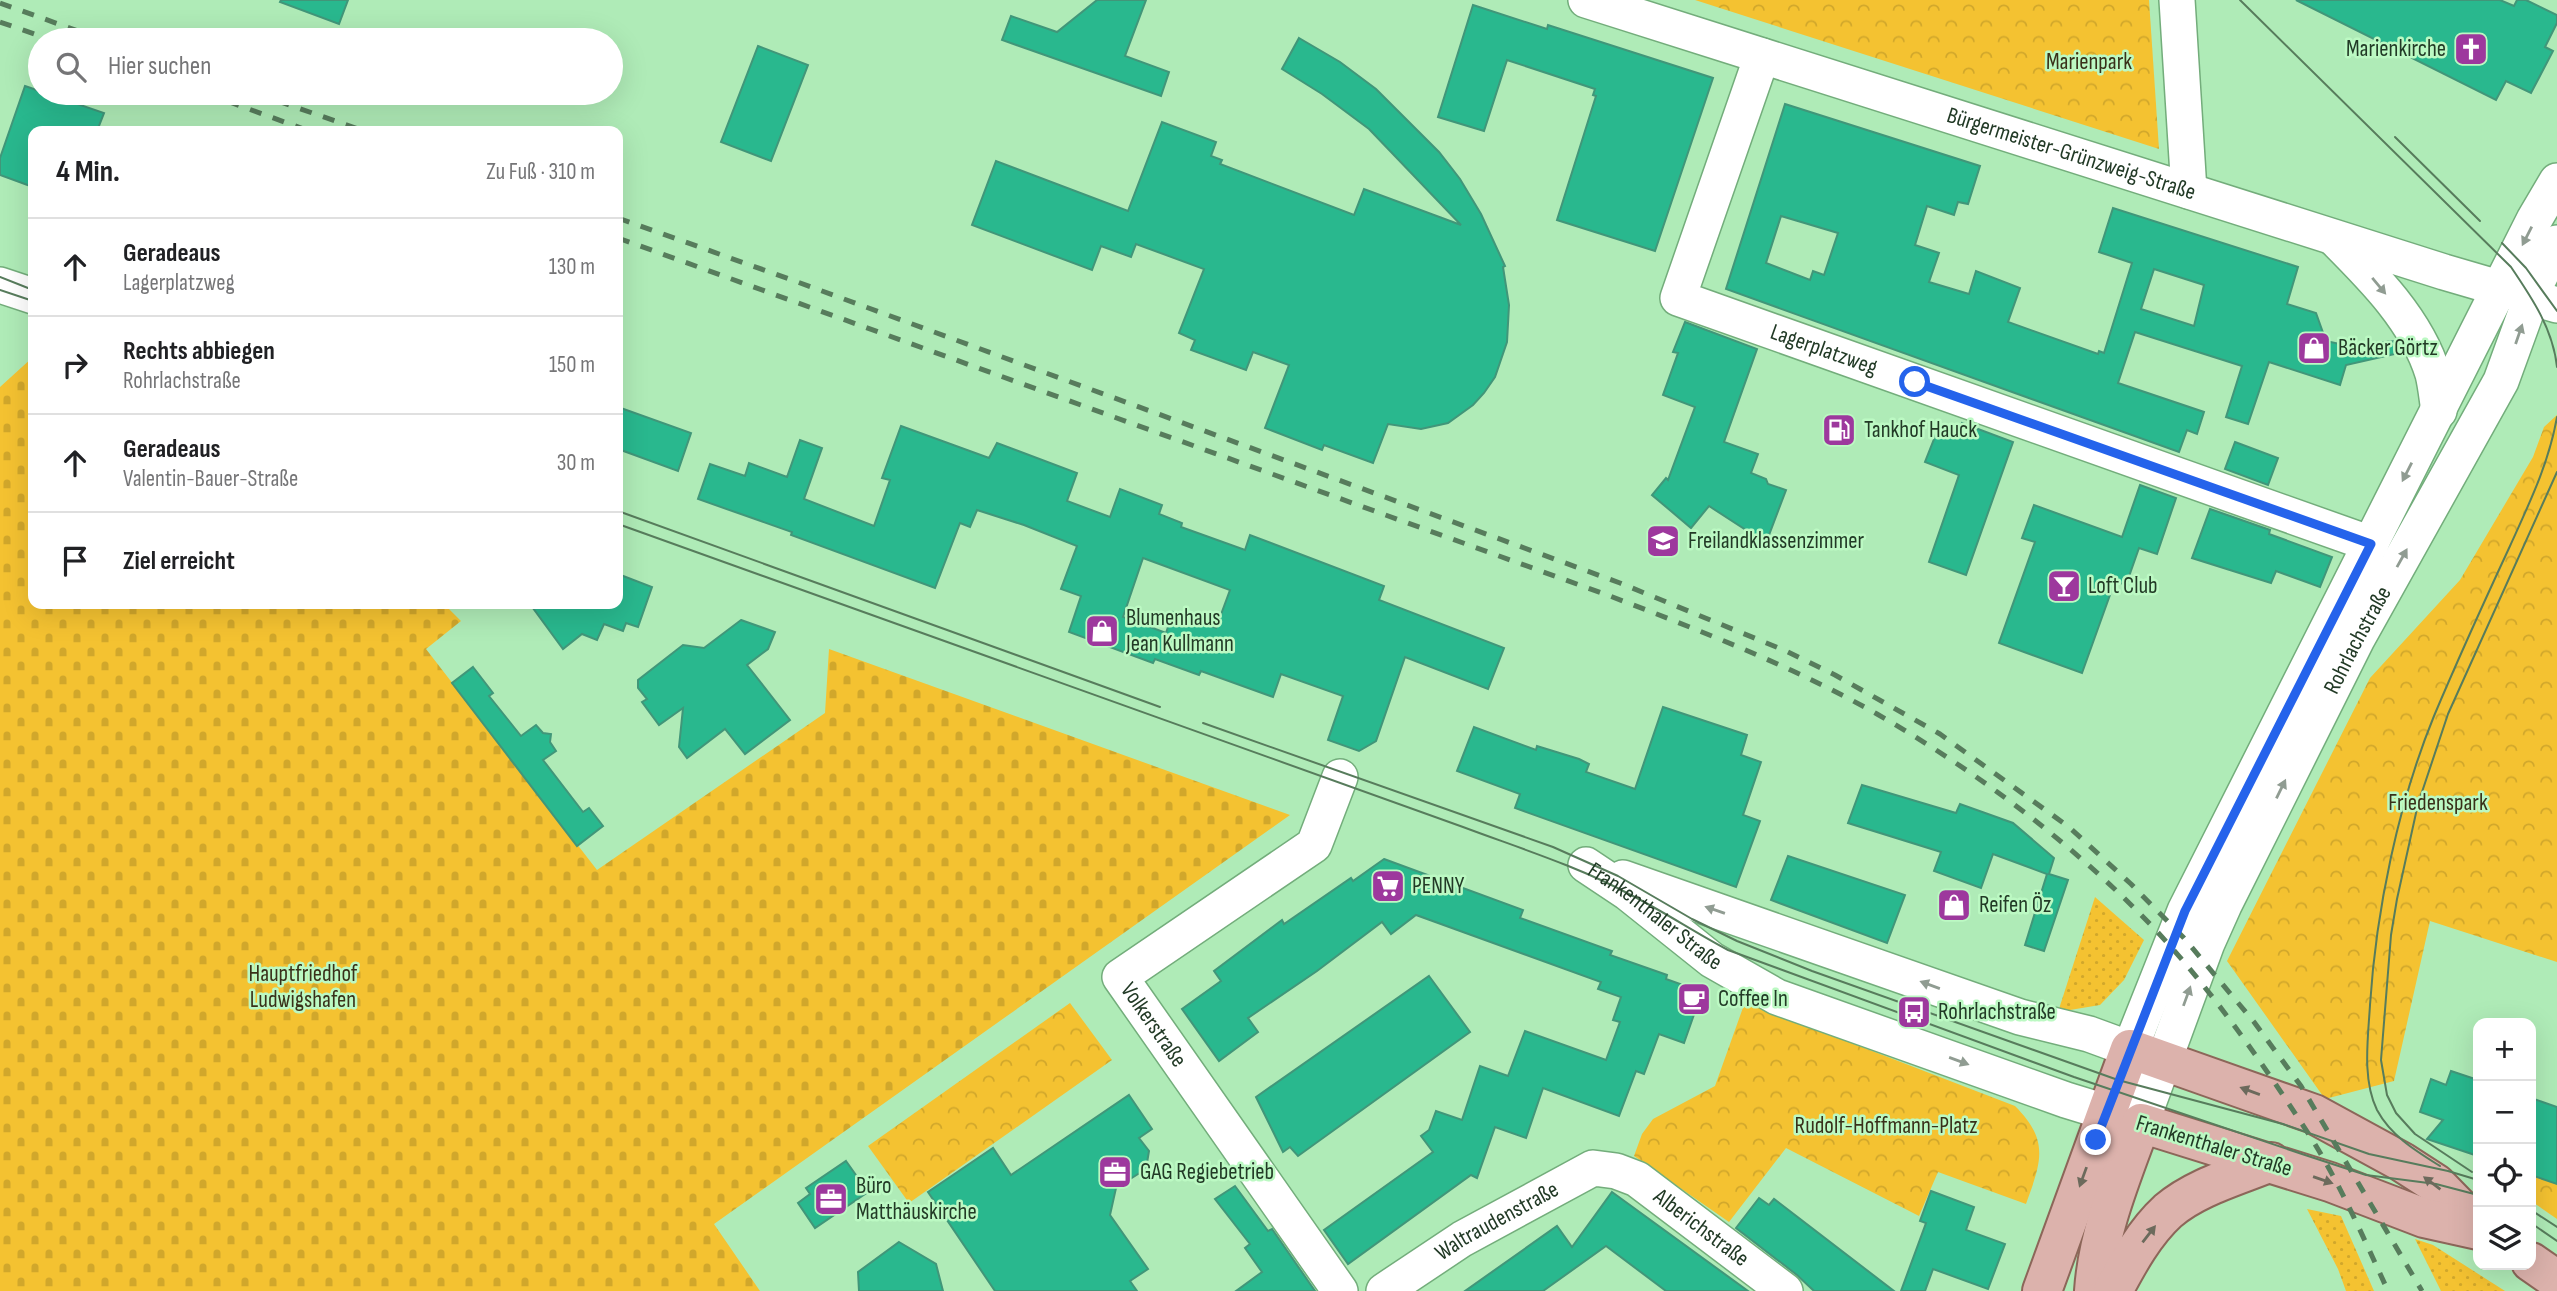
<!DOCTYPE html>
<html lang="de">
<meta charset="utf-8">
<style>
:root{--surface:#fff;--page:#f6f6f6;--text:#202124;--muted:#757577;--line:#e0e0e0}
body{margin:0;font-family:"Sofia Sans Condensed",sans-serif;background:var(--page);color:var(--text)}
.controls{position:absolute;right:21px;bottom:21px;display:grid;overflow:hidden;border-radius:14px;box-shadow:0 7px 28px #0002}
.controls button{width:63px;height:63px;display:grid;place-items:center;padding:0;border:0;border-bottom:2px solid var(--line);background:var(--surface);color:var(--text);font:35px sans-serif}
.stop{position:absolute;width:21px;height:21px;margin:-16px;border:5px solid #2563eb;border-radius:50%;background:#fff}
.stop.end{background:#2563eb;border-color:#fff;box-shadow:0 2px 7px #0008}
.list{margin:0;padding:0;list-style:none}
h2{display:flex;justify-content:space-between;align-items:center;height:91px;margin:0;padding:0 28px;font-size:30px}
h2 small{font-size:23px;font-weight:400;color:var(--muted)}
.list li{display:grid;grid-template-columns:46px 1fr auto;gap:21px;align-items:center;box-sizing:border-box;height:98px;padding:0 28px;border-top:2px solid var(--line)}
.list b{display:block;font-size:26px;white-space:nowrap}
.list p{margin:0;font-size:23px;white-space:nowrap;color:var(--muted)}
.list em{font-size:23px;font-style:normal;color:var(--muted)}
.icon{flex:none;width:38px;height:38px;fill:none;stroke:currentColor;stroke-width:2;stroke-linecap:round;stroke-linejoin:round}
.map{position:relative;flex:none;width:2557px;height:1291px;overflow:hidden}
.search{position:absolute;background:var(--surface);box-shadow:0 7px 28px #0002;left:28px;top:28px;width:595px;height:77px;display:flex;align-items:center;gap:18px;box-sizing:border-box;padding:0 24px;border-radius:38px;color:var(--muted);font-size:26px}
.panel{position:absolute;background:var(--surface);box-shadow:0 7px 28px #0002;left:28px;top:126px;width:595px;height:483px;border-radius:14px}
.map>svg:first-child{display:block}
.grass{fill:url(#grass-dots)}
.cemetery{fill:url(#cemetery-stones)}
.park{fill:url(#park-crowns)}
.building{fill:#29b88e;stroke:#419679;stroke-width:2;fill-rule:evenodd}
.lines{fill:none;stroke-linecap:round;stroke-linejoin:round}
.minor-casing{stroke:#73ad7b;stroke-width:38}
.major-casing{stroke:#8c6659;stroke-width:42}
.minor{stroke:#fff;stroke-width:35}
.major{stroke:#dcb2ac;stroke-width:38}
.tram{stroke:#577c5c;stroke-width:2}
.rail{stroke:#577c5c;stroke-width:5;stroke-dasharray:12 12;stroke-linecap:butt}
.oneway{fill:#909c92}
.oneway2{fill:#6c6a5c}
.route{stroke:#2563eb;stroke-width:9}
.labels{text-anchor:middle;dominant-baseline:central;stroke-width:5;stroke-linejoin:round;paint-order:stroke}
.poi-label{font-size:23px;fill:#223a26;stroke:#bcf9c3;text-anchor:start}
.park-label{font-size:23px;fill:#393019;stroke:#bcf9c3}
.street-label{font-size:23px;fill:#223a26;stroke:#bcf9c3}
</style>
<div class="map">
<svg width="2557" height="1291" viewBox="0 0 2557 1291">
<defs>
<pattern id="grass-dots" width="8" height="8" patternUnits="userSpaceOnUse" patternTransform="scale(1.75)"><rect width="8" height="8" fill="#f4c231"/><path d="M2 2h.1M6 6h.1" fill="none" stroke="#d1a72b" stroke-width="1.8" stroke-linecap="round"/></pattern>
<pattern id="cemetery-stones" width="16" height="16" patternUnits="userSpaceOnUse" patternTransform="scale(1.75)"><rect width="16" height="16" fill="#f4c231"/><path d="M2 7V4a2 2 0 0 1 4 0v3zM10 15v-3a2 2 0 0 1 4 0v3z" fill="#d1a72b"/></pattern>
<pattern id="park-crowns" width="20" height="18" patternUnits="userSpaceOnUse" patternTransform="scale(1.75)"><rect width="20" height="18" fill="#f4c231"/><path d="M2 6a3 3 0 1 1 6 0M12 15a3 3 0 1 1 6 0" fill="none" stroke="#d1a72b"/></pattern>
</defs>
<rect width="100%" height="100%" fill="#afebb7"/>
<!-- grass -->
<g class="grass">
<path d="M2095,897L2144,940L2124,980L2100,1005L2058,1012Z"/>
<path d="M2307,1209L2341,1216L2374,1291H2346L2338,1269Z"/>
<path d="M2415,1239L2433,1245L2505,1291H2441Z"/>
</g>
<!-- cemetery -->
<path class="cemetery" d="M33,357V604H450L447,607L461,621L426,649L597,870L825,713L829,649L1290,815L714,1224L760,1291H0V387Z"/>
<!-- park -->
<g class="park">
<path d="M1695,0H2149L2159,149Z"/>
<path d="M2557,415V962L2430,921L2394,1081L2325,1099L2227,961L2370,678L2460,580L2533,457L2544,427Z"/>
<path d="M1745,1002L2015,1106C2050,1141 2041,1162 2026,1204L1938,1172L1919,1216L1786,1148L1729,1222L1634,1156L1642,1134L1653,1119L1715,1086Z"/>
<path d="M1070,1003L1112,1060L909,1203L868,1146Z"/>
<path d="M2531,1173L2557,1183V1219L2531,1201Z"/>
</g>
<!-- building -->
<g class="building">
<path d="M281,0H348L339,24L280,2Z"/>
<path d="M1097,0H1146L1125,56L1169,72L1161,96L1002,40L1011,16L1057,32Z"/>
<path d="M2296,0H2500L2514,6L2517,0H2526L2557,15V23L2545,47L2553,51L2531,93L2506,81L2496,100Z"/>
<path d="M1473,5L1547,29L1548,25L1713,78L1655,251L1557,220L1596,96L1593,95L1595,89L1507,60L1484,131L1438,117Z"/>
<path d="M1299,38L1340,62L1376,89L1439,152L1460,179L1481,214L1505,266L1503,267L1509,305L1507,342L1495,377L1484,393L1473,405L1448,423L1421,429L1388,424L1373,463L1324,445L1322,450L1265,428L1289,365L1253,352L1246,370L1191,350L1195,340L1179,333L1204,269L1136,244L1131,257L1101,246L1092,270L972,225L996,161L1128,211L1162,122L1216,142L1211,156L1222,160L1220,164L1354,215L1364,189L1461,225L1369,129L1322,94L1282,69Z"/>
<path d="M758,46L808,65L771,161L721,142Z"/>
<path d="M25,86L104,113L97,131H33V187L0,175V158Z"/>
<path d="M1785,104L1980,166L1968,204L1958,202L1954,215L1927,206L1915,245L1939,253L1929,282L1969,294L1976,271L2020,288L2008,322L2098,354L2099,351L2104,353L2132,263L2099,252L2113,208L2298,267L2287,304L2316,313L2326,341L2344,345L2396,341L2399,353L2346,365L2340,385L2269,362L2248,424L2226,417L2242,366L2135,332L2118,383L2204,412L2197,434L2187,430L2179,452L1726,289ZM1781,216L1838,233L1824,275L1813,271L1810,280L1766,263ZM2154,269L2204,285L2194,326L2141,309Z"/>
<path d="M1685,322L1757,349L1724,442L1758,454L1751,473L1766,479L1768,484L1786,490L1766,543L1709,506L1691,528L1652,495L1666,478L1668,480L1695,407L1663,395L1678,353L1673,352Z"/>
<path d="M618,407L691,433L678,471L618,449Z"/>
<path d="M1962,423L2013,442L1966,575L1929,562L1959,475L1925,462L1938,429L1957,436Z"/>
<path d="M901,426L989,458L997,443L1077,473L1067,501L1110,517L1120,489L1162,505L1159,514L1182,523L1181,527L1245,550L1250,535L1384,586L1379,600L1504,648L1488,689L1405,657L1376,741L1359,751L1328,740L1343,696L1281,674L1273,697L1201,671L1199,675L1155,659L1153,663L1069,632L1081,596L1061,589L1077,546L1024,525L977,510L970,527L960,523L935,588L791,535L792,532L698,499L710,464L745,476L749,463L787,477L800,440L822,448L804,499L874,526L890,480L882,478ZM1143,558L1230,590L1216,628L1173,612L1166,633L1123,617Z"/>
<path d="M2235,442L2278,458L2268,485L2225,469Z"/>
<path d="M2140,485L2176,498L2157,554L2139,548L2126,585L2115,581L2082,673L1999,643L2035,542L2022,538L2034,505L2122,537Z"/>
<path d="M2210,509L2270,530L2269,534L2332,557L2320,587L2276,571L2271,583L2192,558Z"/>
<path d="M618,574L652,587L638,627L626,623L623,631L604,624L597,640L582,634L563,649L530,604H618Z"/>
<path d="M741,620L775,632L768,649L747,665L790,720L745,754L725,729L687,758L679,747L683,708L659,725L642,702L647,699L638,688V680L683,645L704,648Z"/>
<path d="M473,667L493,693L489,696L521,736L536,725L543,733L551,734L550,742L556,751L543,760L583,812L589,808L603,826L577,846L452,683Z"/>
<path d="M1663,707L1747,735L1741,755L1761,762L1743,815L1760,821L1736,887L1515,808L1520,794L1457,771L1474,727L1536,750L1537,746L1579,759L1589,764L1586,772L1635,789Z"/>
<path d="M1862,785L1956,813L1960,804L2013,823L2054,858L2049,874L2068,880L2044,951L2025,945L2047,874L1993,854L1981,888L1934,871L1941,852L1848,823Z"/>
<path d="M1788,856L1905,895L1887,943L1771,900Z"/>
<path d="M1384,859L1523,910L1520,918L1612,951L1610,955L1667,975L1666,979L1686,986L1681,1001L1697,1006L1684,1043L1659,1034L1644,1074L1636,1071L1619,1116L1543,1088L1526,1138L1495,1127L1477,1178L1471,1175L1348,1264L1324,1230L1433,1152L1421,1136L1429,1130L1436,1111L1462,1120L1480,1066L1508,1076L1525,1031L1606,1060L1620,1022L1613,1020L1621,997L1598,989L1601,982L1416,915L1391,934L1382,922L1317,971L1248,1018L1258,1032L1219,1061L1182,1009L1221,981L1214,971L1282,920L1284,924L1351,878L1353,881Z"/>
<path d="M1429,976L1470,1032L1298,1156L1290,1147L1283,1152L1256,1097Z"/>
<path d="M2451,1071L2478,1080V1156L2427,1139L2443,1120L2420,1112L2431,1079L2446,1085Z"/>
<path d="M1129,1095L1152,1129L1139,1138L1149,1151L1146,1169L1116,1188L1110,1215L1148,1269L1130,1281L1137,1291H995L928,1192L993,1148L1011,1175Z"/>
<path d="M2531,1098L2557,1107V1184L2531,1175Z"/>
<path d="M846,1161L868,1192L815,1228L798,1203L810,1194L806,1188Z"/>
<path d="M1235,1186L1268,1231L1272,1229L1315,1291H1236L1262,1272L1245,1248L1250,1244L1215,1199Z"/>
<path d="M1931,1191L1974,1207L1966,1230L2005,1244L1988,1289L1933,1269L1925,1291H1901L1926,1223L1920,1221Z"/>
<path d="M1612,1192L1748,1291H1666L1606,1246L1543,1291H1465L1557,1226L1572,1247Z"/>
<path d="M1759,1198L1769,1205L1774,1199L1894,1291H1814L1797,1275L1736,1228Z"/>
<path d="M899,1242L936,1264L943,1291H859L858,1272Z"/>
</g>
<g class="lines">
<!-- minor casing -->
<g class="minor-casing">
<g id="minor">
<path id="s1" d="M1586,0L2444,272L2557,305"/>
<path d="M2177,0L2189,191"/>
<path id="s2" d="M1762,56L1678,298L2371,544"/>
<path d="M2335,239C2373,277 2417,321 2433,374C2436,386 2437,399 2439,411"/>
<path d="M0,285L33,296"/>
<path id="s3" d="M1340,777L1314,845L1120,977L1340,1291"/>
<path id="s4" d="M1586,865L1628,893L1712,960L1777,997L2066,1100L2141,1123L2207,943L2224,905L2357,639L2501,381L2537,282L2557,243"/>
<path d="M1623,878L2020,1017L2089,1034L2130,1049L2185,911L2534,220L2557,181"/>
<path id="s5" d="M1384,1291L1462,1239L1593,1168L1616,1171L1637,1179L1785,1291"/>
</g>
</g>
<!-- major casing -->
<g class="major-casing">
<g id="major">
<path d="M2531,1262L2557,1280"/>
<path d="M2042,1291L2130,1049L2314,1114L2402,1162L2436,1184L2478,1227"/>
<path d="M2094,1291C2098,1232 2121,1178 2141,1123L2330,1182L2424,1218L2478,1230"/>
<path d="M2113,1291C2128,1263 2144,1233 2168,1211C2196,1187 2237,1176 2271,1162"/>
</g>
</g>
<!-- minor -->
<use href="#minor" class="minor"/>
<!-- major -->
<use href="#major" class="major"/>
<!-- tram -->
<g class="tram">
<path d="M2240,0L2511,267C2532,298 2553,329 2557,367"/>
<path d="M2395,137L2480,221"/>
<path d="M2502,243L2526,268L2557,311"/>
<path d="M0,277L33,290"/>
<path d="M0,290L33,301"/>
<path d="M618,511L1160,707"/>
<path d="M618,524L1463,827C1519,848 1577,866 1629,894C1663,911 1694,932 1728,950L2074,1077L2302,1154L2366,1175L2436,1184L2478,1195"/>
<path d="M1203,723L1553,847L1618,876L1692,919L1737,941L1812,971L2118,1080L2283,1124L2369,1154L2448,1171L2478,1180"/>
<path d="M2440,1166C2416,1151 2391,1136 2377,1110C2362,1079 2368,1039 2370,1005C2376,911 2398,804 2434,716C2458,659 2484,602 2510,546C2529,504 2549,463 2557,417"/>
<path d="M2472,1172L2415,1134L2396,1113L2387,1095L2381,1060L2391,935L2397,899L2418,804L2448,714L2557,472"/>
<path d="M2531,1210L2557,1227"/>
<path d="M2531,1223L2557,1241"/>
</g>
<!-- rail -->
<g class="rail">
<path d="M0,3L103,40"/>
<path d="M0,22L52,40"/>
<path d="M205,93L309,131"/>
<path d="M255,93L364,131"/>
<path d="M618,218L792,280L1620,583L1786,651L1835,675L1940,734L2069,827L2131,884L2184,938L2254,1022L2301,1086L2422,1291"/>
<path d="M618,238L1610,596C1701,631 1792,666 1877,714C1976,771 2071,842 2151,925C2212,990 2265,1066 2313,1141C2342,1188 2365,1241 2388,1291"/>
</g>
</g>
<!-- one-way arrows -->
<defs><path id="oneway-solid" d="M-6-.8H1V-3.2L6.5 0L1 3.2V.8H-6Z" transform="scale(1.75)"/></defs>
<g class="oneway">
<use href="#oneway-solid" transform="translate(2527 236) rotate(117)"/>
<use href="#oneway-solid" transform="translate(2379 286) rotate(50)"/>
<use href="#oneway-solid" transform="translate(2519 334) rotate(-71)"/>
<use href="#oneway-solid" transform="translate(2407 472) rotate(117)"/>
<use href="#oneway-solid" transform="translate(2402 558) rotate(-61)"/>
<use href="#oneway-solid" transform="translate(2281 789) rotate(-64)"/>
<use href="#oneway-solid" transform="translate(1715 910) rotate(-161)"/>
<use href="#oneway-solid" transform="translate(1930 985) rotate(-160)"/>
<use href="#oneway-solid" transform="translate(2187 996) rotate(-70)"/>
<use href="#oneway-solid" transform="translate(1959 1061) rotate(20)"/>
</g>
<g class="oneway2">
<use href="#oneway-solid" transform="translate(2250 1091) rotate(-160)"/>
<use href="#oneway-solid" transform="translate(2083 1177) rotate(110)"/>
<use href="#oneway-solid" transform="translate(2323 1180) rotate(19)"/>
<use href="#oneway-solid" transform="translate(2432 1183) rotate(-143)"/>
<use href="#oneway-solid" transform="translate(2149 1234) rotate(-52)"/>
</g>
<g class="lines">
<!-- route -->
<path class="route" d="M1915,382L2371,544L2185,911L2096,1140"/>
</g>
<!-- icons -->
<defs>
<g id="church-square" transform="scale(1.75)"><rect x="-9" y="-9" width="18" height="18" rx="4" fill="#9d389d" stroke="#bcf9c3"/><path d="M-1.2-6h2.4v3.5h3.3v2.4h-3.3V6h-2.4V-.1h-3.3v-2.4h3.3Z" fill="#fff"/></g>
<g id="shop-square" transform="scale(1.75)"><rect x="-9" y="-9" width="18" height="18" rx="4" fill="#9d389d" stroke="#bcf9c3"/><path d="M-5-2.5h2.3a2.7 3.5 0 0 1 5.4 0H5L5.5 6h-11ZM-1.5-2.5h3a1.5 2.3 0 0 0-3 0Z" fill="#fff"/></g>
<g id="fuel-square" transform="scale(1.75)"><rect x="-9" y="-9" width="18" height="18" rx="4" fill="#9d389d" stroke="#bcf9c3"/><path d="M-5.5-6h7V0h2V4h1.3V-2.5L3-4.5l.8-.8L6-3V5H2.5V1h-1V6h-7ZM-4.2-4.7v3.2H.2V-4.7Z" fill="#fff"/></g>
<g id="school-square" transform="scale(1.75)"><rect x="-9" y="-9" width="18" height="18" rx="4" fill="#9d389d" stroke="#bcf9c3"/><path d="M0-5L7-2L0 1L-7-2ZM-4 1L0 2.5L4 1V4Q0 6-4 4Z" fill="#fff"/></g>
<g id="bar-square" transform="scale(1.75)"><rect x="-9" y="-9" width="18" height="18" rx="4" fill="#9d389d" stroke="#bcf9c3"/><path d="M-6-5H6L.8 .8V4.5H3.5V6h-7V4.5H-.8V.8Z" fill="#fff"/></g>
<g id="supermarket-square" transform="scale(1.75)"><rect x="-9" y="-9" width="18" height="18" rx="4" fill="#9d389d" stroke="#bcf9c3"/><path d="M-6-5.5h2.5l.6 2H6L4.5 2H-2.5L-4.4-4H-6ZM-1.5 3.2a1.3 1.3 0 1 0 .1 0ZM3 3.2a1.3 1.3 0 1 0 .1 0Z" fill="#fff"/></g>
<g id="cafe-square" transform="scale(1.75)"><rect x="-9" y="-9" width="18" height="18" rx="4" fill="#9d389d" stroke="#bcf9c3"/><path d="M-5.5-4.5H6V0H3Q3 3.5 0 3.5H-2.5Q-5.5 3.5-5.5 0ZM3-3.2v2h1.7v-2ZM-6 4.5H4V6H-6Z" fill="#fff"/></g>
<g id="bus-square" transform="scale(1.75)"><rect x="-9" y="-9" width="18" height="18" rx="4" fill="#9d389d" stroke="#bcf9c3"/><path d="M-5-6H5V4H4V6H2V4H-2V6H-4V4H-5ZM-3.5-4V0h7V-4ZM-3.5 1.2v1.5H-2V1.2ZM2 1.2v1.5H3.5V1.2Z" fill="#fff"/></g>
<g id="office-square" transform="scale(1.75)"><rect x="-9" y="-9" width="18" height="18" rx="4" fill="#9d389d" stroke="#bcf9c3"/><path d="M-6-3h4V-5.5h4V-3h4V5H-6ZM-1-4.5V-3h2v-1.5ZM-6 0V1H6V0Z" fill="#fff"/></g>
</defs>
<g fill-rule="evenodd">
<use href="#church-square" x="2471" y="49"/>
<use href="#shop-square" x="2314" y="348"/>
<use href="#fuel-square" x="1839" y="430"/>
<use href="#school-square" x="1663" y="541"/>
<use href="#bar-square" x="2064" y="586"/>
<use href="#shop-square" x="1102" y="631"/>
<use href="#supermarket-square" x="1388" y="886"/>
<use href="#shop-square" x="1954" y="905"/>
<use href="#cafe-square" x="1694" y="999"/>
<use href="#bus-square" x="1914" y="1012"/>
<use href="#office-square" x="1115" y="1172"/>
<use href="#office-square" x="831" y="1199"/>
</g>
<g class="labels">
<!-- poi labels -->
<g class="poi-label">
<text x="2446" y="49" text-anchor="end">Marienkirche</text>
<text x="2338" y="348">Bäcker Görtz</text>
<text x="1864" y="430">Tankhof Hauck</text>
<text x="1688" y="541">Freilandklassenzimmer</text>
<text x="2088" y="586">Loft Club</text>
<text x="1126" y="618">Blumenhaus<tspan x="1126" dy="26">Jean Kullmann</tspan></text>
<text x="1412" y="886">PENNY</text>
<text x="1979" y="905">Reifen Öz</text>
<text x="1718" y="999">Coffee In</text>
<text x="1938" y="1012">Rohrlachstraße</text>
<text x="1140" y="1172">GAG Regiebetrieb</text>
<text x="856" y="1186">Büro<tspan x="856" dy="26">Matthäuskirche</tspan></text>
</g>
<!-- park labels -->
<g class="park-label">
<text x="2089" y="62">Marienpark</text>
<text x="2438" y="803">Friedenspark</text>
<text x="303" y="974">Hauptfriedhof<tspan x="303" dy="26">Ludwigshafen</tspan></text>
<text x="1886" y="1126">Rudolf-Hoffmann-Platz</text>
</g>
<!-- street labels -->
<g class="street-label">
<text stroke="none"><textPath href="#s1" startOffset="509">Bürgermeister-Grünzweig-Straße</textPath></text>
<text stroke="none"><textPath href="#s2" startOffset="411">Lagerplatzweg</textPath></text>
<text stroke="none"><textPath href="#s4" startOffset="1148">Rohrlachstraße</textPath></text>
<text stroke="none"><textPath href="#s4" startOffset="86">Frankenthaler Straße</textPath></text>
<text stroke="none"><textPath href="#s3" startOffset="366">Volkerstraße</textPath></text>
<text transform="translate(2214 1146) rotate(17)">Frankenthaler Straße</text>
<text stroke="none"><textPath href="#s5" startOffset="133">Waltraudenstraße</textPath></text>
<text stroke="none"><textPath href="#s5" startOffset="369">Alberichstraße</textPath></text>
</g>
</g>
</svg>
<div class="controls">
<button>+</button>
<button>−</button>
<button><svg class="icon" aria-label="locate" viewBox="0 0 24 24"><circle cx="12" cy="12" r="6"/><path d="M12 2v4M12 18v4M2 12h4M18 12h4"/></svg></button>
<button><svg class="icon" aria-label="layers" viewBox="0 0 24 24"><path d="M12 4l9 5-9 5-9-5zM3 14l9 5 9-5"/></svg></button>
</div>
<div class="stop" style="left:1915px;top:382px"></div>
<div class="stop end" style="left:2096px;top:1140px"></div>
<div class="search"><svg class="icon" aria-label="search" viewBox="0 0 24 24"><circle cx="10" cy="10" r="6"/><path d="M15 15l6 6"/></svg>Hier suchen</div>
<section class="panel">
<h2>4 Min.<small>Zu Fuß · 310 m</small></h2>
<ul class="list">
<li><svg class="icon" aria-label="ahead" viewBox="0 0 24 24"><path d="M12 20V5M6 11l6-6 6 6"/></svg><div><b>Geradeaus</b><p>Lagerplatzweg</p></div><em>130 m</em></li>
<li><svg class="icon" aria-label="right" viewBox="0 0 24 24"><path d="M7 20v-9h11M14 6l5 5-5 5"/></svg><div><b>Rechts abbiegen</b><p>Rohrlachstraße</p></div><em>150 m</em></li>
<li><svg class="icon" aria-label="ahead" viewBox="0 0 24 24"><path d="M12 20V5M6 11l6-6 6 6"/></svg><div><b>Geradeaus</b><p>Valentin-Bauer-Straße</p></div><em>30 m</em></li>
<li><svg class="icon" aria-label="arrive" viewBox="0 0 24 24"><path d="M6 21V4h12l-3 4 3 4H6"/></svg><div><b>Ziel erreicht</b></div></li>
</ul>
</section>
</div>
